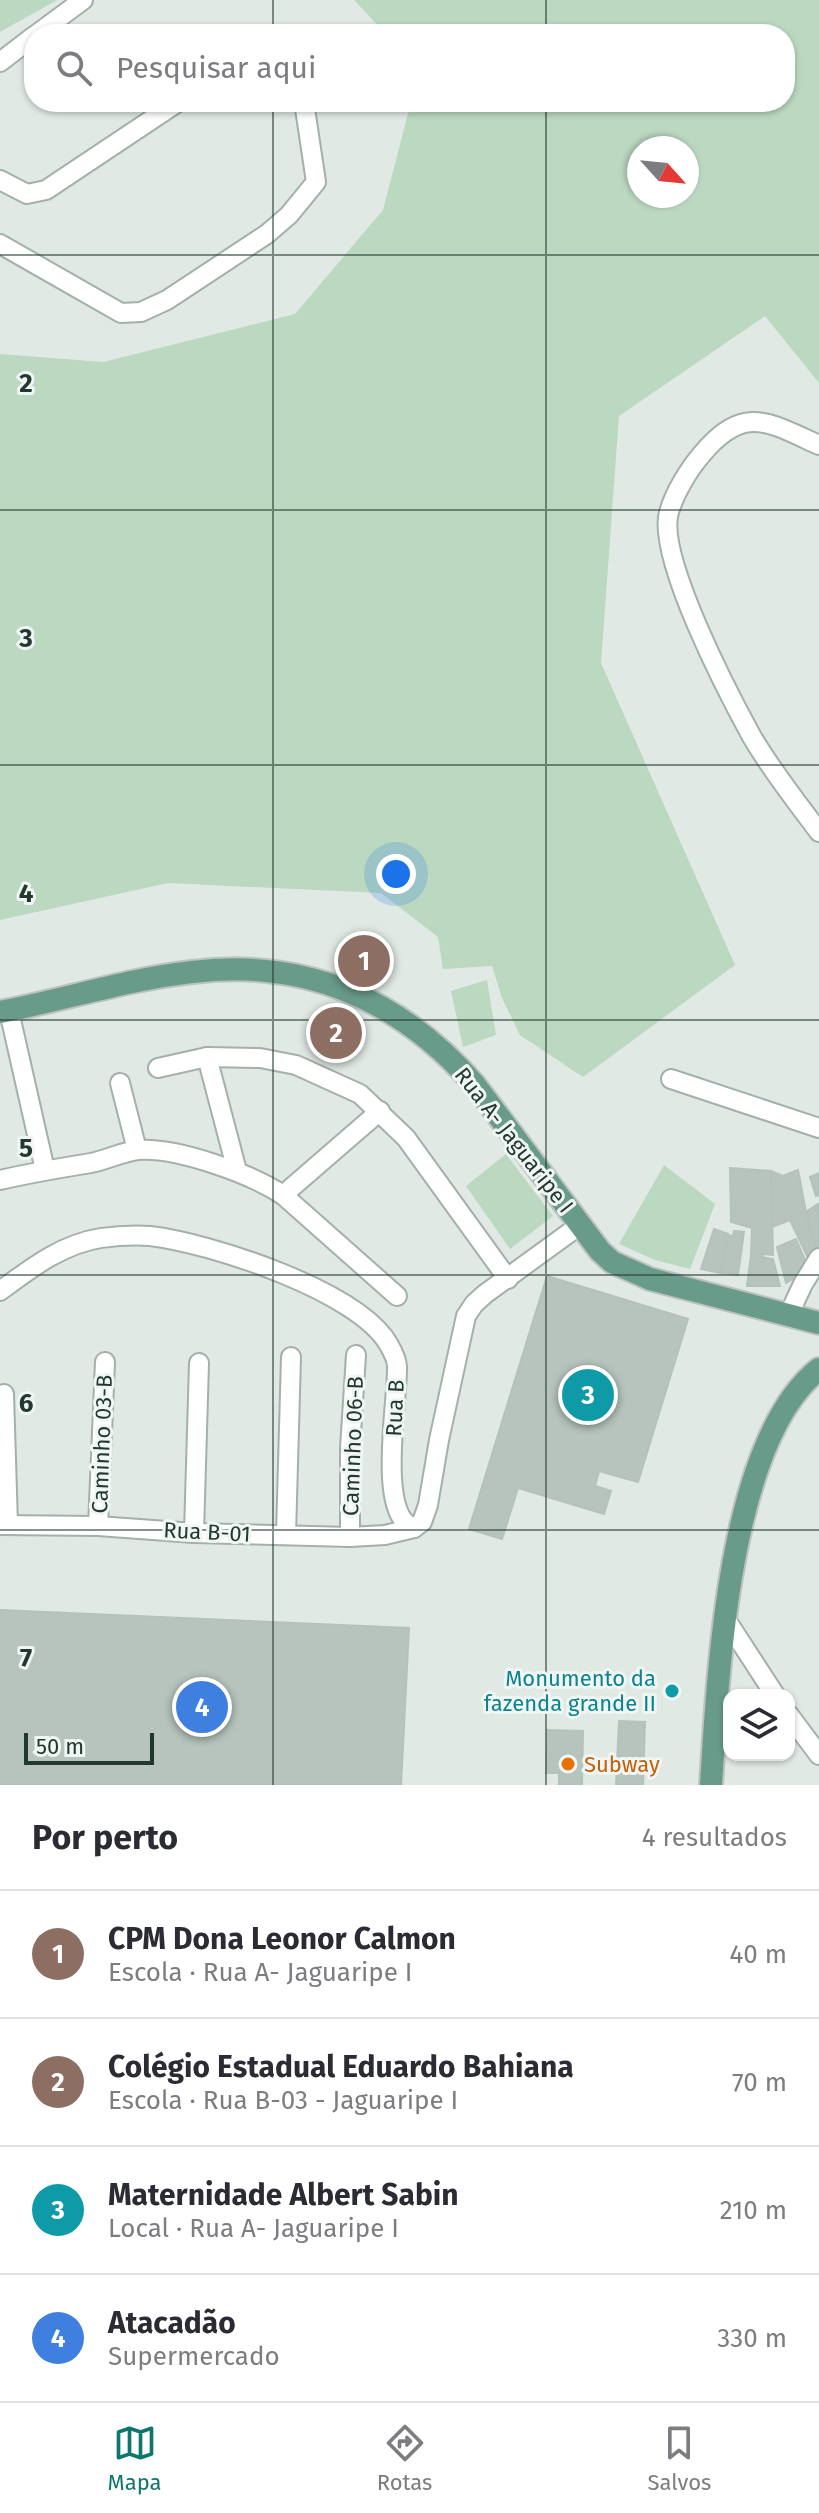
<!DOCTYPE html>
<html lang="pt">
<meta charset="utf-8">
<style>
:root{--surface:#fff;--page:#f7f7f7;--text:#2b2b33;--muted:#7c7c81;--line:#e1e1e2;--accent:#0f766e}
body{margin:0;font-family:"Fira Sans",sans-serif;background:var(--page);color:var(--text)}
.controls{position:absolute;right:24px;bottom:24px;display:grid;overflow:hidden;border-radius:16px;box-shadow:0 2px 6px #0004}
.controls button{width:72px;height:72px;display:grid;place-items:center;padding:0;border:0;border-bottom:2px solid var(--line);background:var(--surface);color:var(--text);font:40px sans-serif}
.compass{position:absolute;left:627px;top:136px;width:72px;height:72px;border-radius:50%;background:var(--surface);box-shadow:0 2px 6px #0004;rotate:117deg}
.scale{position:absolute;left:24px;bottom:20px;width:130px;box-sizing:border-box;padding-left:8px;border:4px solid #233830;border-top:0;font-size:22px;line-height:28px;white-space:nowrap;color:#233830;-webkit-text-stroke:6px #f0f6f3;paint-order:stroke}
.you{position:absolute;left:396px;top:874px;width:28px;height:28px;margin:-20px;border:6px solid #fff;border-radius:50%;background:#1a73e8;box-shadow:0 0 0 12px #1a73e833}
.badge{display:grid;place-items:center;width:52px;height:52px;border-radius:50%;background:var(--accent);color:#fff;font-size:26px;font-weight:700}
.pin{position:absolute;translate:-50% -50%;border:4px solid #fff;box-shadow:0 2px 8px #0006}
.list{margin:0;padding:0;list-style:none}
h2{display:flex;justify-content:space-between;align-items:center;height:104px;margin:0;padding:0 32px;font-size:34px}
h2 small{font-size:26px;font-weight:400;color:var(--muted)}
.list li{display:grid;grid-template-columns:52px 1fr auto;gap:24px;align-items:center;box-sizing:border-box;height:128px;padding:0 32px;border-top:2px solid var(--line)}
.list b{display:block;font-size:30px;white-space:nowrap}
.list p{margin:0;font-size:26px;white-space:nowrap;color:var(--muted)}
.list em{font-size:26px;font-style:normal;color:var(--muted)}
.icon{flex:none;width:44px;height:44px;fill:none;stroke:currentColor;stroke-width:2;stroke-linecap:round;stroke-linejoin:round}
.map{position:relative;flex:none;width:819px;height:1785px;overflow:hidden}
.search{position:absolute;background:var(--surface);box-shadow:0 2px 6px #0004;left:24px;right:24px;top:24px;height:88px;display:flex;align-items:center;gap:20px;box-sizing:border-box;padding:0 28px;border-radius:32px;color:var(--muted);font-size:30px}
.sheet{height:616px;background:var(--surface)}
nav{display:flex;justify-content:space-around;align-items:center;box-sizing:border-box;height:112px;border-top:2px solid var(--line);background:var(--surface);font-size:22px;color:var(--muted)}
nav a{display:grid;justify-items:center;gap:4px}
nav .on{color:var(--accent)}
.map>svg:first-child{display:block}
.green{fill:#bbd9c0;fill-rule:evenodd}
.building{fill:#b6c4bd;stroke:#b3c2bb;stroke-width:2}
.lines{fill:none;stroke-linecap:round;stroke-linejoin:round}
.minor-casing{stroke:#a4b0aa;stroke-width:22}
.major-casing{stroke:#bdc3c1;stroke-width:26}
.minor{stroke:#fff;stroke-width:18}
.major{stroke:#699b8a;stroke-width:22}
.grid{fill:none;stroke:#233830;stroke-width:2;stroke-opacity:0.55}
.culture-dot{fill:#0f9aa8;stroke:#f0f6f3;stroke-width:3}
.food-dot{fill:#e8710a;stroke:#f0f6f3;stroke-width:3}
.labels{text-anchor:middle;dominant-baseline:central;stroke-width:6;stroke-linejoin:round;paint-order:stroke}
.street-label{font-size:22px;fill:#233830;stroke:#f0f6f3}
.culture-label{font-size:22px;fill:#0d838f;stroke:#f0f6f3;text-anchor:end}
.food-label{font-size:22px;fill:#c56008;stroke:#f0f6f3;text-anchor:start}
.grid-label{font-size:26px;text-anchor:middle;font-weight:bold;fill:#233830;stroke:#f0f6f3;stroke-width:6;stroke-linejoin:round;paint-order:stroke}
</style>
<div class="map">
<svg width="819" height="1785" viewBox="0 0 819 1785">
<rect width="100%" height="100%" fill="#e0e9e4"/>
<!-- green -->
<g class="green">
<path d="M0,0H57L0,32Z"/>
<path d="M354,0H819V383L765,316L619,416L601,663L735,965L583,1077L520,1035L502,998L492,966L443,969L438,937L381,893L168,883L0,920V354L103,362L295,314L383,210L411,102H785V34H386ZM639,148H687V196H639Z"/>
<path d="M487,980L496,1035L463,1047L451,991Z"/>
<path d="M506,1154L553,1216L510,1249L466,1186Z"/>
<path d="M664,1165L715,1204L690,1269L655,1260L619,1244Z"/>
</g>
<!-- building -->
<g class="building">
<path d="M730,1168L771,1171L773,1255L763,1254L762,1258L751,1255L752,1228L731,1222Z"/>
<path d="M798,1170L806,1212L817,1249L810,1262L790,1220L772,1227L771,1171L783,1176Z"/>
<path d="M819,1173V1195L816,1196L810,1177Z"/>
<path d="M818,1204L819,1247L817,1249L806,1212Z"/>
<path d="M714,1229L728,1234L721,1273L701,1269Z"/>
<path d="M734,1231L744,1232L738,1275L721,1273L727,1235L733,1236Z"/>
<path d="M796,1239L807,1265L799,1275L786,1283L777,1247Z"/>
<path d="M751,1255L773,1259L780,1286H747Z"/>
<path d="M547,1276L688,1319L638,1482L599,1471L595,1486L611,1491L604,1514L518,1488L502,1539L469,1529Z"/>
<path d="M0,1610L409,1628L401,1785H0Z"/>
<path d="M619,1721L645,1722L643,1785H616Z"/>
<path d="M547,1730L583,1731L582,1785H559V1773H546Z"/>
</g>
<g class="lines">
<!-- minor casing -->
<g class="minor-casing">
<g id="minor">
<path d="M37,34L83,0"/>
<path d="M0,62L34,36"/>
<path d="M0,180L27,194L46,190L178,102"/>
<path d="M0,244L121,313L141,312L167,300L267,234L289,215L316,182L304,102"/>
<path d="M819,445C768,422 744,404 702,454C689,469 675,492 669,512C656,556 729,695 752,737C772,771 796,801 819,832"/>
<path d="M9,1011L45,1170"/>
<path d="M207,1057L237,1171"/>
<path d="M158,1068L207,1057L260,1058L296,1065L360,1094L406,1138L508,1279"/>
<path d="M671,1079L819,1128"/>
<path d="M120,1083L137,1150"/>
<path d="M0,1180C30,1173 60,1168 91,1163C106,1160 122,1152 138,1150C177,1147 251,1174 283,1195L397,1296"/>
<path d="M283,1195L380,1111"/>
<path d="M0,1291C31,1268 62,1244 101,1238C116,1236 135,1235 150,1236C210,1243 359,1291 389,1345C393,1352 397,1360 397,1367C398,1401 376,1516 414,1528L422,1522L428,1505L439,1440L466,1316L474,1304L485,1294L580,1225"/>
<path d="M789,1314L803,1284L819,1258"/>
<path d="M4,1394L8,1525"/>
<path d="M0,1525L98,1526L194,1533L350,1537L385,1535L414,1528"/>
<path d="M98,1526L105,1362"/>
<path d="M194,1533L199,1363"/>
<path d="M286,1535L291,1357"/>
<path d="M350,1537V1448L356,1355"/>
<path d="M725,1618L775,1695"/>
<path d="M789,1715L819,1755"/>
</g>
</g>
<!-- major casing -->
<g class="major-casing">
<g id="major">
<path d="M0,1012C64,1000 128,979 192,972C306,958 401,1000 475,1085L600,1251L612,1262L650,1279L819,1323"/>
<path d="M711,1785C718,1675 728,1441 819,1369"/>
</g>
</g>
<!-- minor -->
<use href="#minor" class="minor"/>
<!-- major -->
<use href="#major" class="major"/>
</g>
<!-- grid -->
<path class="grid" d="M273,0V34M546,0V34M273,102V1785M546,102V1785M0,255H819M0,510H819M0,765H819M0,1020H819M0,1275H819M0,1530H819"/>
<!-- markers -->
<circle class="culture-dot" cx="672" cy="1691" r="8"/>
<circle class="food-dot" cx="568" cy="1764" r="8"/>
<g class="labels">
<!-- street labels -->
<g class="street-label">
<text transform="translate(514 1140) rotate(52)">Rua A- Jaguaripe I</text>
<text transform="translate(395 1408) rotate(-87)">Rua B</text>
<text transform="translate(102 1444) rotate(-88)">Caminho 03-B</text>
<text transform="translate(353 1446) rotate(-88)">Caminho 06-B</text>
<text transform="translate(207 1532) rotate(3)">Rua B-01</text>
</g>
<!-- culture labels -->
<g class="culture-label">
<text x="656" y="1678">Monumento da<tspan x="656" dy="25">fazenda grande II</tspan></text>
</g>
<!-- food labels -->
<g class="food-label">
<text x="584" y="1764">Subway</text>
</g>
</g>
<g class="grid-label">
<text x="26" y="392">2</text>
<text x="26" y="647">3</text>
<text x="26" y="902">4</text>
<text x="26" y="1157">5</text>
<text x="26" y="1412">6</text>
<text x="26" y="1667">7</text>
</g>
</svg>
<div class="controls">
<button><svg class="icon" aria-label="layers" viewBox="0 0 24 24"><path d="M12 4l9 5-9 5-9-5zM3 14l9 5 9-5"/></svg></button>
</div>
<svg class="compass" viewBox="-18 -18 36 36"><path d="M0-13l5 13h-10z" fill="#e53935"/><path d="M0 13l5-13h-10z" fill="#7c7c81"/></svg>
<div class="scale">50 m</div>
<div class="you"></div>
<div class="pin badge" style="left:364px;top:961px;background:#8d6e63">1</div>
<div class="pin badge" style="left:336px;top:1033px;background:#8d6e63">2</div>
<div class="pin badge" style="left:588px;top:1395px;background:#0f9aa8">3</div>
<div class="pin badge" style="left:202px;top:1707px;background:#3f7fe0">4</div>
<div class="search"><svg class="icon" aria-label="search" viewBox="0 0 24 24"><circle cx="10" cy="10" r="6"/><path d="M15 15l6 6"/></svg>Pesquisar aqui</div>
</div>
<section class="sheet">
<h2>Por perto<small>4 resultados</small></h2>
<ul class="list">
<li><span class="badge" style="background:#8d6e63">1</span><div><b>CPM Dona Leonor Calmon</b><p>Escola · Rua A- Jaguaripe I</p></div><em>40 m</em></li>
<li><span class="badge" style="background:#8d6e63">2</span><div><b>Colégio Estadual Eduardo Bahiana</b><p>Escola · Rua B-03 - Jaguaripe I</p></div><em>70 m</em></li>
<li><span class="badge" style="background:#0f9aa8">3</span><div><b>Maternidade Albert Sabin</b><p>Local · Rua A- Jaguaripe I</p></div><em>210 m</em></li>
<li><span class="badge" style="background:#3f7fe0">4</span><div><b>Atacadão</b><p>Supermercado</p></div><em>330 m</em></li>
</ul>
</section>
<nav>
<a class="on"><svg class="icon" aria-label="map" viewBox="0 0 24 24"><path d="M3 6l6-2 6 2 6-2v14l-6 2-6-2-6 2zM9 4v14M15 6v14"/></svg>Mapa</a>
<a><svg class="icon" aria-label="directions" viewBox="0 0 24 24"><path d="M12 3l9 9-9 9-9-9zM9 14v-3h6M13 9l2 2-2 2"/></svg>Rotas</a>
<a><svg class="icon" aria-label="saved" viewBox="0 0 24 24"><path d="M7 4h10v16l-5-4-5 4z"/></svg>Salvos</a>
</nav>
